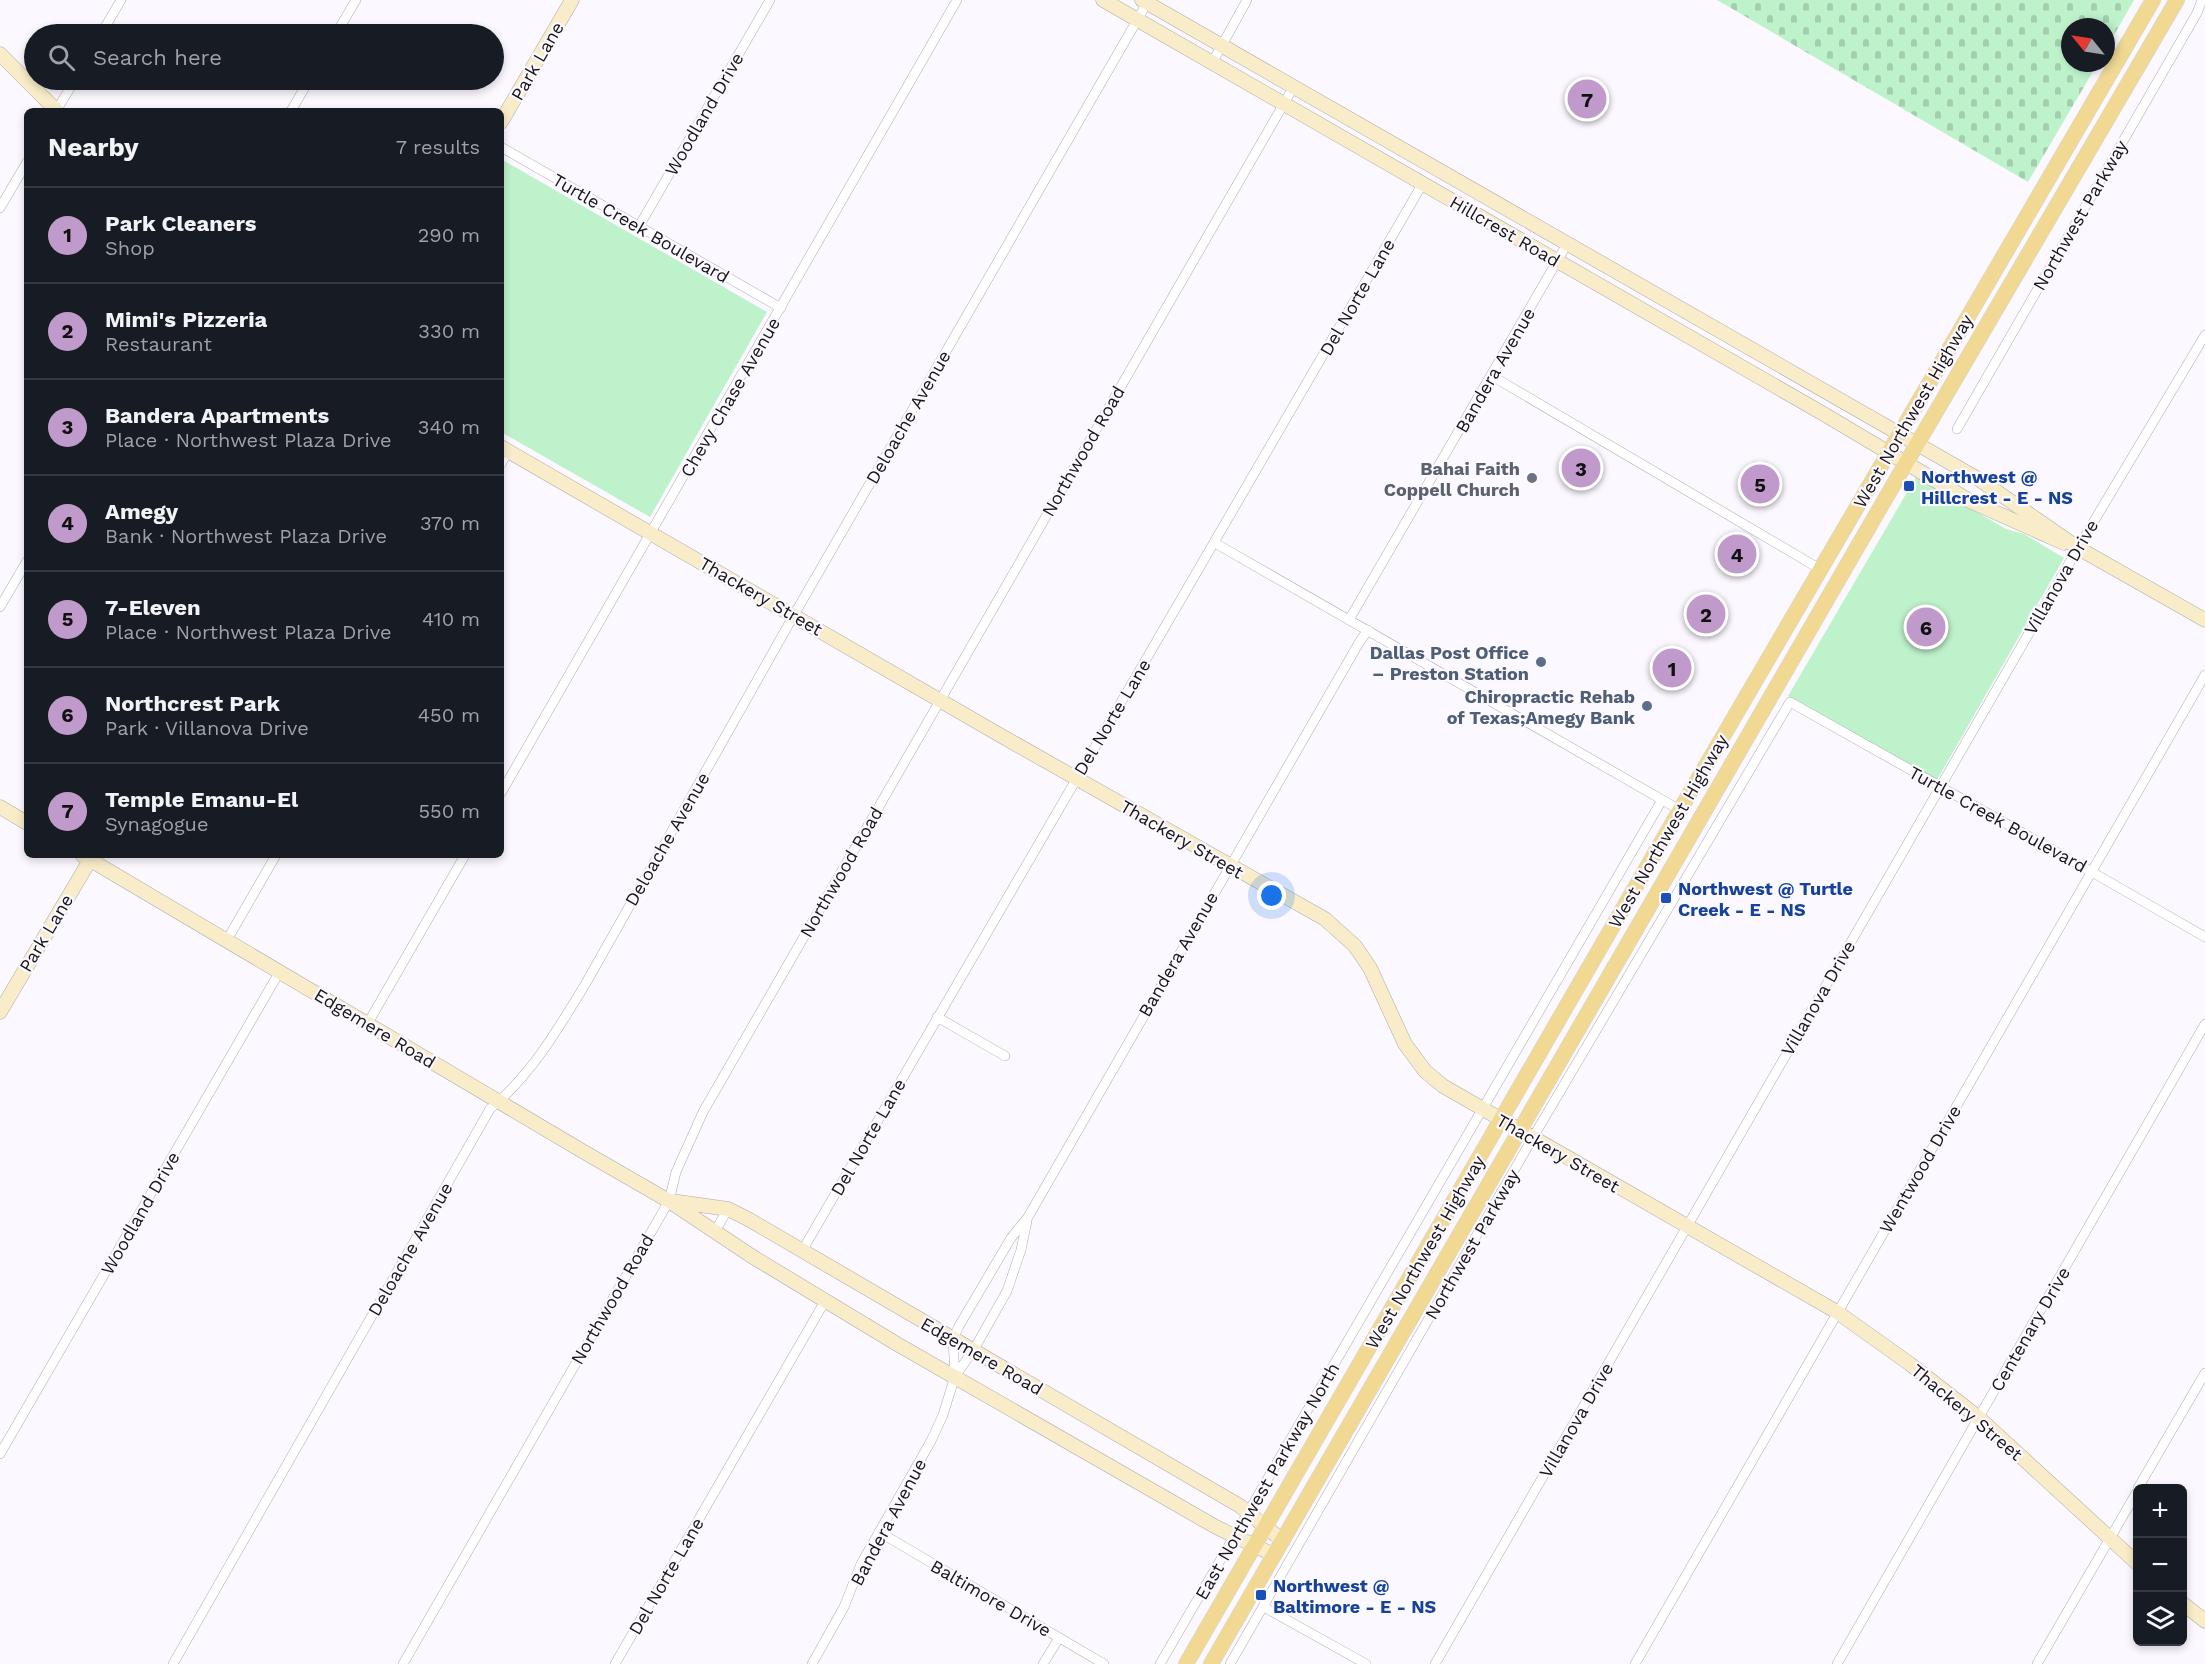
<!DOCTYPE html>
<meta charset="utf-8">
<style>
:root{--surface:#171b24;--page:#20242c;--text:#f1f3f6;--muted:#9ea1a6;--line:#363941;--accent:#c19acc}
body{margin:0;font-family:"Work Sans",sans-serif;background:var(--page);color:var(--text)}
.controls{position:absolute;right:18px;bottom:18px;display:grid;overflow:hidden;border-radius:9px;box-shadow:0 3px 9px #0003}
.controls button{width:54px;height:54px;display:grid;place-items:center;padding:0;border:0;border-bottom:2px solid var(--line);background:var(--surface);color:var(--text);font:30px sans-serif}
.compass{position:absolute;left:2061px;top:18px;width:54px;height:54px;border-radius:50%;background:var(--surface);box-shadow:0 3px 9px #0003;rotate:300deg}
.you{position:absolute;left:1272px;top:896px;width:21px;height:21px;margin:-15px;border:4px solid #fff;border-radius:50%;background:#1a73e8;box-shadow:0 0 0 9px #1a73e833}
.badge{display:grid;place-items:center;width:39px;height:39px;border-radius:50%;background:var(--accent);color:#111;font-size:20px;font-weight:700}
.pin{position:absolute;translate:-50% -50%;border:3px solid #fff;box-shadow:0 2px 6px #0006}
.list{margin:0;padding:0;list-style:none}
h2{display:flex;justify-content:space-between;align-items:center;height:78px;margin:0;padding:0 24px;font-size:26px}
h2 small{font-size:20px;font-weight:400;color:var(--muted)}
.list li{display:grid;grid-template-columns:39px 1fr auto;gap:18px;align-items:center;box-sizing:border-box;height:96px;padding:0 24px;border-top:2px solid var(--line)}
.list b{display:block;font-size:22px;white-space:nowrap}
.list p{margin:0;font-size:20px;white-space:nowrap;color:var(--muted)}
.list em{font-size:20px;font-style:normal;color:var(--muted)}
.icon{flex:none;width:33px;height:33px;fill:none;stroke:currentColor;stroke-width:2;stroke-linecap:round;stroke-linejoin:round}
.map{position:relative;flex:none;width:2205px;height:1664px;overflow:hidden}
.search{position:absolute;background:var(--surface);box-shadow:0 3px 9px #0003;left:24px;top:24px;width:480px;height:66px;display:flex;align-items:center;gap:15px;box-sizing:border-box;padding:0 21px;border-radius:33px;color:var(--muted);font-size:22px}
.panel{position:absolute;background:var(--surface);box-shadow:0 3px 9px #0003;left:24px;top:108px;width:480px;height:750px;border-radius:9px}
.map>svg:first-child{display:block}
.cemetery{fill:url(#cemetery-stones)}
.park{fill:#bef2cb}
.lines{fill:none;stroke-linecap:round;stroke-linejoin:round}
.street-casing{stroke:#adaab0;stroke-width:10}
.secondary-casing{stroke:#adaab0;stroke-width:15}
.primary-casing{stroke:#d5d5d5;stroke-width:16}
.street{stroke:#fff;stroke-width:9}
.secondary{stroke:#f8ecc9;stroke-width:14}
.primary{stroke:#f1d994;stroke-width:15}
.worship-dot{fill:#6b7280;stroke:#fcf8ff;stroke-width:2}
.transit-dot{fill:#1a4fb4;stroke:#fcf8ff;stroke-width:2}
.service-dot{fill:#5c6f8a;stroke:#fcf8ff;stroke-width:2}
.labels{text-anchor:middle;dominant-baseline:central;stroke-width:4.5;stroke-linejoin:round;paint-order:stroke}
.street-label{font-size:18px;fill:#161517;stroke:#fcf8ff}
.worship-label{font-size:18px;font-weight:bold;fill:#5b616d;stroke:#fcf8ff;text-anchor:end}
.transit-label{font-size:18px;font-weight:bold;fill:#164399;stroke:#fcf8ff;text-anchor:start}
.service-label{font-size:18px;font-weight:bold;fill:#4e5e75;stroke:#fcf8ff;text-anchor:end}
</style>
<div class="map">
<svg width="2205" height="1664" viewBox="0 0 2205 1664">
<defs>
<pattern id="cemetery-stones" width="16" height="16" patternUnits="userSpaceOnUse" patternTransform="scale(1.5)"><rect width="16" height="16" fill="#bef2cb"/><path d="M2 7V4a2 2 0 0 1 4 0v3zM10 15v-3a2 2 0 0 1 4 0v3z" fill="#a3cfae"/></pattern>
</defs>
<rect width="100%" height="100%" fill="#fcf8ff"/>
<!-- cemetery -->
<path class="cemetery" d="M1717,0H2134L2106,49V27H2070V63H2098L2028,182Z"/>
<!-- park -->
<g class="park">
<path d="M501,159L767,312L650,517L501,432Z"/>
<path d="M1916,477L2006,529L2024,534L2064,558L1937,780L1788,696Z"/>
</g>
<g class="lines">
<!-- street casing -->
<g class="street-casing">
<g id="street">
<path d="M101,34L121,0"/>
<path d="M336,34L356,0"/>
<path d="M1212,63L1247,0"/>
<path d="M56,111L75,80"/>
<path d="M291,111L309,80"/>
<path d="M501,147L781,308"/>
<path d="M0,208L27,162"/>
<path d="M638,228L770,0"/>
<path d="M1492,376L1820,569"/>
<path d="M1957,429L2197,13L2202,0"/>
<path d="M501,464L508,451"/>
<path d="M1215,543L1680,810"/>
<path d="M0,607L27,561"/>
<path d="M1349,620L1567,244"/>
<path d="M501,793L957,0"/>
<path d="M227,940L276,855"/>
<path d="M937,1017L1005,1056"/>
<path d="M368,1023L465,855"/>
<path d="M714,1233L728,1209"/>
<path d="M802,1251L1423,183"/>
<path d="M955,1376L953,1339L959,1326L1011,1238L1028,1217L1360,641L1368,630"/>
<path d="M0,1454L280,971"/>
<path d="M2138,1488L2205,1373"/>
<path d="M879,1532L1104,1664"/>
<path d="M1264,1607L1366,1664"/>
<path d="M173,1664L490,1109C532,1074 558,1029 586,983L794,615L1147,3"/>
<path d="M403,1664L669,1201L676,1172L703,1112L1294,86"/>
<path d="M615,1664L825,1301"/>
<path d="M812,1664L844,1607L861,1564L931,1441L943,1415L955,1376L973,1351L1007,1291L1021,1250L1027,1221"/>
<path d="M1043,1664L1059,1638"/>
<path d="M1160,1664L1662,800"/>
<path d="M1230,1664L1532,1139L1790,702L2092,872L2205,937"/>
<path d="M1435,1664L2078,548L2205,335"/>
<path d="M1635,1664L2205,675"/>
<path d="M1837,1664L2205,1024"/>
<path d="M2037,1664L2138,1490"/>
</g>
</g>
<!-- secondary casing -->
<g class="secondary-casing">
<g id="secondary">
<path d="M1103,0L1822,413L1970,501L2064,543"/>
<path d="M1142,0L1980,480L2078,548L2205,620"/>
<path d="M0,54L57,111"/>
<path d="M501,122L572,0"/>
<path d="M501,447L1005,738L1325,919L1355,946L1370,968L1405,1044L1425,1071L1443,1086L1837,1312L1910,1364L1979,1418L2138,1564"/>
<path d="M0,807L27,823"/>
<path d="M82,855L584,1152L669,1201L753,1257L897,1344L1216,1527L1274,1555"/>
<path d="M0,1012L93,855"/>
<path d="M671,1201L728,1209L748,1219L1240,1506L1283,1541"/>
<path d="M2182,1603L2205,1621"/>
</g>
</g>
<!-- primary casing -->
<g class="primary-casing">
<g id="primary">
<path d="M1186,1664L1680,810L2153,0"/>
<path d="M1211,1664L1906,463L2177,0"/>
</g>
</g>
<!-- street -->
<use href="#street" class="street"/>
<!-- secondary -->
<use href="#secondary" class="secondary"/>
<!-- primary -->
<use href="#primary" class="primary"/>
</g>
<!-- markers -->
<circle class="worship-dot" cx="1532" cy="478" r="6"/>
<g class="transit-dot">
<rect x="1903" y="480" width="12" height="12" rx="3"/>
<rect x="1660" y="892" width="12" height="12" rx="3"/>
<rect x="1255" y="1589" width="12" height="12" rx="3"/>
</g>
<g class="service-dot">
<circle cx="1541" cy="662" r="6"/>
<circle cx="1647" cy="706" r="6"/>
</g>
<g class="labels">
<!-- street labels -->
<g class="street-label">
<text transform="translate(537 61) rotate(-60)">Park Lane</text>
<text transform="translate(704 114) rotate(-60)">Woodland Drive</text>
<text transform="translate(2080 215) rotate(-60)">Northwest Parkway</text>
<text transform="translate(641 228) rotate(30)">Turtle Creek Boulevard</text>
<text transform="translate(1505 231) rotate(30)">Hillcrest Road</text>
<text transform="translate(1357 297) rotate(-60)">Del Norte Lane</text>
<text transform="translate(1495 370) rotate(-60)">Bandera Avenue</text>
<text transform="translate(730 397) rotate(-60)">Chevy Chase Avenue</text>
<text transform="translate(1913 411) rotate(-60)">West Northwest Highway</text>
<text transform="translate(908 417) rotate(-60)">Deloache Avenue</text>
<text transform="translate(1083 451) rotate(-60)">Northwood Road</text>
<text transform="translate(2061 577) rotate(-60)">Villanova Drive</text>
<text transform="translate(761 596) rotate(30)">Thackery Street</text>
<text transform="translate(1112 717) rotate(-59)">Del Norte Lane</text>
<text transform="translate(1998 819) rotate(29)">Turtle Creek Boulevard</text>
<text transform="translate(1668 831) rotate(-60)">West Northwest Highway</text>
<text transform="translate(667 839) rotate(-60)">Deloache Avenue</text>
<text transform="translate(1182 839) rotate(30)">Thackery Street</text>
<text transform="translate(841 872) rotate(-60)">Northwood Road</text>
<text transform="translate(46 933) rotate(-59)">Park Lane</text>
<text transform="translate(1178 954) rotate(-60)">Bandera Avenue</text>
<text transform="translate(1818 998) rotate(-60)">Villanova Drive</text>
<text transform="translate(375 1028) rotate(31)">Edgemere Road</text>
<text transform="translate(868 1137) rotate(-60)">Del Norte Lane</text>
<text transform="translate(1558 1153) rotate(30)">Thackery Street</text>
<text transform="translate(1920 1169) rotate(-60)">Wentwood Drive</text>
<text transform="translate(140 1213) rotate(-60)">Woodland Drive</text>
<text transform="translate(1472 1244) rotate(-60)">Northwest Parkway</text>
<text transform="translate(410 1249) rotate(-60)">Deloache Avenue</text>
<text transform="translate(1425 1252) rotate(-60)">West Northwest Highway</text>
<text transform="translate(612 1299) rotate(-60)">Northwood Road</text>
<text transform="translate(2030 1329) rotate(-60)">Centenary Drive</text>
<text transform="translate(982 1356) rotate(30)">Edgemere Road</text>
<text transform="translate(1967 1412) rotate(40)">Thackery Street</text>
<text transform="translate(1576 1420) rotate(-60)">Villanova Drive</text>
<text transform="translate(1267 1481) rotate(-60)">East Northwest Parkway North</text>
<text transform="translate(888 1522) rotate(-62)">Bandera Avenue</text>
<text transform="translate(666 1576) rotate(-60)">Del Norte Lane</text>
<text transform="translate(991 1598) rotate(30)">Baltimore Drive</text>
</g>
<!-- worship labels -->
<g class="worship-label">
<text x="1520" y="468">Bahai Faith<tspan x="1520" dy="21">Coppell Church</tspan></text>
</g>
<!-- transit labels -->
<g class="transit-label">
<text x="1921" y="476">Northwest @<tspan x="1921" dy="21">Hillcrest - E - NS</tspan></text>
<text x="1678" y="888">Northwest @ Turtle<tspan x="1678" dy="21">Creek - E - NS</tspan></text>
<text x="1273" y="1585">Northwest @<tspan x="1273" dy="21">Baltimore - E - NS</tspan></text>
</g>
<!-- service labels -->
<g class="service-label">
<text x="1529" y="652">Dallas Post Office<tspan x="1529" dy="21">– Preston Station</tspan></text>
<text x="1635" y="696">Chiropractic Rehab<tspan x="1635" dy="21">of Texas;Amegy Bank</tspan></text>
</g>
</g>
</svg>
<div class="controls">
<button>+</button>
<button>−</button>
<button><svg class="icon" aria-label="layers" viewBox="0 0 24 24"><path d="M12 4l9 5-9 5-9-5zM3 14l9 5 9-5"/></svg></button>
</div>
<svg class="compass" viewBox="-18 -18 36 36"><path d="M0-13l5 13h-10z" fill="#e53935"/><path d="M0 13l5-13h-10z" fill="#9ea1a6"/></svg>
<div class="you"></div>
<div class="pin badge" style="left:1672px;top:668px">1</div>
<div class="pin badge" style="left:1706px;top:614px">2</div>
<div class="pin badge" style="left:1581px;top:468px">3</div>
<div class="pin badge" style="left:1737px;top:554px">4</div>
<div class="pin badge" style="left:1760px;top:484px">5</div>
<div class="pin badge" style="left:1926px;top:627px">6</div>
<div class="pin badge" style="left:1587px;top:99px">7</div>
<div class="search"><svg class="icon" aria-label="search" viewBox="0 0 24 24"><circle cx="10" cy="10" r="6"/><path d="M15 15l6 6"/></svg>Search here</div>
<section class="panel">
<h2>Nearby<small>7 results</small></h2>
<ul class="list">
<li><span class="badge">1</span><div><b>Park Cleaners</b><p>Shop</p></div><em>290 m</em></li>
<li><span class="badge">2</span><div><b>Mimi's Pizzeria</b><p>Restaurant</p></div><em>330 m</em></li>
<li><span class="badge">3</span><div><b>Bandera Apartments</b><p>Place · Northwest Plaza Drive</p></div><em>340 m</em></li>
<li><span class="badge">4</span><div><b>Amegy</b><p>Bank · Northwest Plaza Drive</p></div><em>370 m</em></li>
<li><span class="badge">5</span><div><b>7-Eleven</b><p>Place · Northwest Plaza Drive</p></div><em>410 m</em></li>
<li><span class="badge">6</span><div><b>Northcrest Park</b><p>Park · Villanova Drive</p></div><em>450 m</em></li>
<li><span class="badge">7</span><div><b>Temple Emanu-El</b><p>Synagogue</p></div><em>550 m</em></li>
</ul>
</section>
</div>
